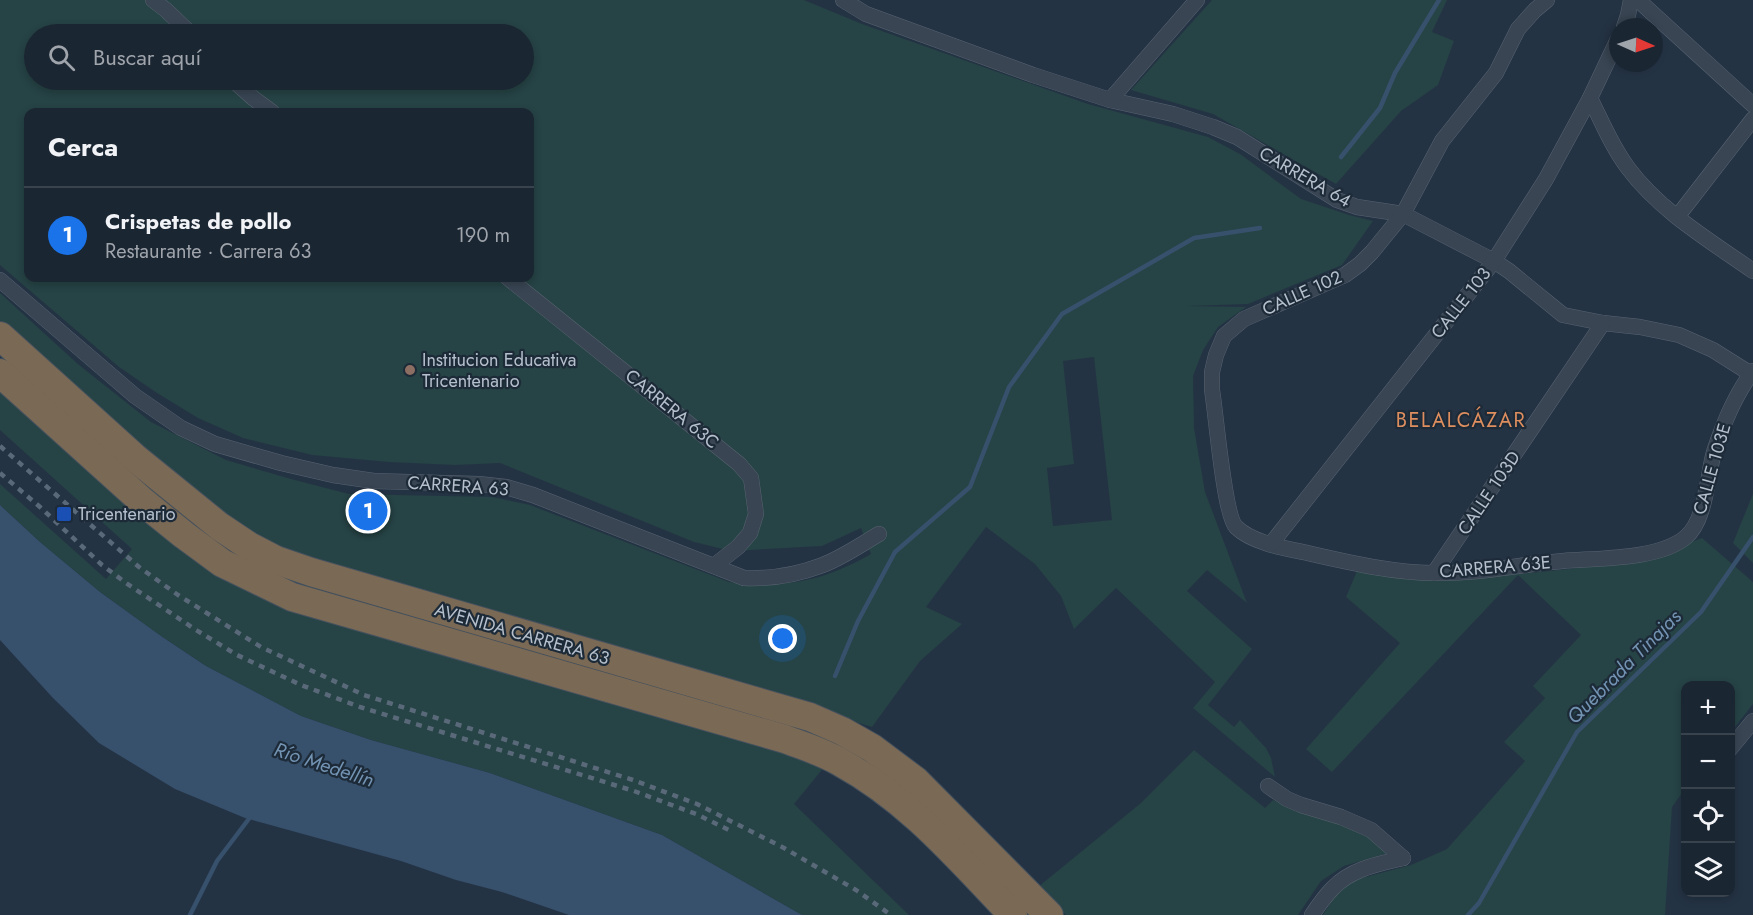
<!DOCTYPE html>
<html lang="es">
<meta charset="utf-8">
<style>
:root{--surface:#1b2633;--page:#242e3b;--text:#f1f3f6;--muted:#a0a5ac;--line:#39434e;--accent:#1a73e8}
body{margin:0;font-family:Jost,sans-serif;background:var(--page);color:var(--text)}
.controls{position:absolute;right:18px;bottom:18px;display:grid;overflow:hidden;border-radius:12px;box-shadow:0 3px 9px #0003}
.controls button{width:54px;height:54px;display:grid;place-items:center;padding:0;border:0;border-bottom:2px solid var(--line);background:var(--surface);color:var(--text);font:30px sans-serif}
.compass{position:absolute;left:1609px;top:18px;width:54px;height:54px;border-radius:50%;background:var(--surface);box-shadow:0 3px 9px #0003;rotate:93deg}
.you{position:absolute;left:783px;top:639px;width:21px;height:21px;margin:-15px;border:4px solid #fff;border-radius:50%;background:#1a73e8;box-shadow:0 0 0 9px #1a73e833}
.badge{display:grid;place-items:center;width:39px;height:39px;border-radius:50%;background:var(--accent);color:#fff;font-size:20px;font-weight:700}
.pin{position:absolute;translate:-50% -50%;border:3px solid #fff;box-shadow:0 2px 6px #0006}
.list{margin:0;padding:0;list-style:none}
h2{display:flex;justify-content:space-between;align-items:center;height:78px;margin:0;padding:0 24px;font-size:26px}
h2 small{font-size:20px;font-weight:400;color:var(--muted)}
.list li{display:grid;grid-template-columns:39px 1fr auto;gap:18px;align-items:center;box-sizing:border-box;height:96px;padding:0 24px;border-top:2px solid var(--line)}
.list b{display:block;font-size:22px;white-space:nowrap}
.list p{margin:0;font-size:20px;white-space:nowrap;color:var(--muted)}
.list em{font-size:20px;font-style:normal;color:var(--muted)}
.icon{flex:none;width:33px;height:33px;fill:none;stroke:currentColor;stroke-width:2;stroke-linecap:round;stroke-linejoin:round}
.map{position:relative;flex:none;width:1753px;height:915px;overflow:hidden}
.search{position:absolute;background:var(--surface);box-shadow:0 3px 9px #0003;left:24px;top:24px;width:510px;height:66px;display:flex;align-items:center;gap:15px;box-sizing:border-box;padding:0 21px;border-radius:33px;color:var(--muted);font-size:22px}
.panel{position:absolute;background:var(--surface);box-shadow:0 3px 9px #0003;left:24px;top:108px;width:510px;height:174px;border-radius:12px}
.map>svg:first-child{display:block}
.green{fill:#264345;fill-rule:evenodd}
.water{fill:#37506c}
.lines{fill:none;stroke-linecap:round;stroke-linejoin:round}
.stream{stroke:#37506c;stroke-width:4.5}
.street-casing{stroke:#576370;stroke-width:16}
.highway-casing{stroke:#43505d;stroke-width:30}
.street{stroke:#394553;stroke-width:15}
.highway{stroke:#7a6955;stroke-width:28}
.rail{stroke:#5a697a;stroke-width:4.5;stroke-dasharray:6 6;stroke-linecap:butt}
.education-dot{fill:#8d6e63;stroke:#1d2a38;stroke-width:2}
.transit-dot{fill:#1a4fb4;stroke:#1d2a38;stroke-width:2}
.labels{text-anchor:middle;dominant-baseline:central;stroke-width:4.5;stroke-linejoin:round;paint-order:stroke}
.street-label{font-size:18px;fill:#b6c0cd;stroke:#1d2a38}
.poi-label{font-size:18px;fill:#b6c0cd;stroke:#1d2a38;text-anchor:start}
.neighbourhood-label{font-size:20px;letter-spacing:1.5px;fill:#df8f5f;stroke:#1d2a38}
.water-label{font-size:20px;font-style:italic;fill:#7393b3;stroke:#1d2a38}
</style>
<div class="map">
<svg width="1753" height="915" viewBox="0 0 1753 915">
<rect width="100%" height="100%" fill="#243344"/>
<!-- green -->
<g class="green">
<path d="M0,0H804L862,24L1088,104L1208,137L1240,154L1301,199L1349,215L1373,221L1342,265L1248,304L1188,306L1246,307L1218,327L1203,350L1193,376L1194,428L1205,492L1247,603L1207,570L1187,591L1252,649L1208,705L1234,727L1240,720L1266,748L1271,758L1275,777L1193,708L1215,682L1116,588L1074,629L1061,596L1035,564L986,527L926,607L962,624L920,661L872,727L281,549L193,495L0,324V293L79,365L151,422L226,460L291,479L349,494L492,497L530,505L729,582C785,588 822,582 871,554L861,528L822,546L731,551L694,542L500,463L455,465L389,462L312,455L243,438L198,418L157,393L119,367L0,265ZM34,34H524V80H34ZM28,112H530V278H28ZM1094,357L1112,520L1053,526L1047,468L1074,464L1063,361Z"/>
<path d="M1212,0H1447L1432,32L1454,41L1438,85L1401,111L1336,184L1213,114L1131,90Z"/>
<path d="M0,384L222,575L825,766L794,804L909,915H802L662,835L490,773L371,740L301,716L206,666L161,636L100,592L40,542L0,505V484L106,579L132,549L0,430Z"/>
<path d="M1753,494V563L1733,543Z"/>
<path d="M1702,538L1753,582V704L1731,732L1730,686H1686L1685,789L1672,807L1665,915H1323L1339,890L1358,879L1411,865L1447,849L1525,761L1504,742L1545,698L1533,686L1581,635L1518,575L1332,772L1306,749L1400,643L1346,597L1357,571L1412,580L1519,574L1637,562Z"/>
<path d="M1194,750L1265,808L1273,800L1302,813L1331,820L1356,831L1371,838L1388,853L1344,866L1321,881L1298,915H1066L1038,887L1141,803Z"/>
</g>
<!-- water -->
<path class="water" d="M0,505L40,542L100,592L161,636L206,666L301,716L371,740L490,773L662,835L802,915H569L502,892L456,880L401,861L245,818L175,789L99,743L53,698L0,640Z"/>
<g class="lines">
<!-- stream -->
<g class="stream">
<path d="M1341,157L1380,108L1395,73L1439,0"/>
<path d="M835,676L858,621L895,552L970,487L1009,387L1062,314L1194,238L1260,228"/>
<path d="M190,915L217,861L251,816"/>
<path d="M1468,915L1479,903L1577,732L1701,612L1753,537"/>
</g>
<!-- street casing -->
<g class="street-casing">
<g id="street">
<path d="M153,0L166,10L191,34"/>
<path d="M843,0L866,14L1033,75L1110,100L1173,114L1213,127L1237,137L1337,200L1357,207L1403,214L1494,261L1509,271L1563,315L1603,323L1640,327L1679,335L1713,350L1751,374"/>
<path d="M1547,0L1535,10L1518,29L1496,73L1442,141L1403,214L1372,252L1360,264L1345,275L1244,319L1224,336L1216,355L1212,372V390C1216,413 1224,515 1236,527C1251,542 1283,548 1303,552C1347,562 1392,573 1437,573C1480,574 1521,564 1563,561C1597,558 1659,560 1686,537C1706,520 1707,477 1714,452C1723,424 1735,395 1753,371"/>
<path d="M1638,0L1753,105"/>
<path d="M1624,27L1628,15L1631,0"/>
<path d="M233,80L253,98L272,112"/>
<path d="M1590,98C1602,122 1612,147 1628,168C1660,211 1709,240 1753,271"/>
<path d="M1110,100L1197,0"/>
<path d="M1677,217L1753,119"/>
<path d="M508,278L739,464L751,478L756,514L750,533L738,547L715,565"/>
<path d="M0,280L135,396L181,428L215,444L281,463L333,475L374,481L479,484L506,487L533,495L744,578C769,579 796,575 820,566C840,559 860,545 879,534"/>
<path d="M1271,544L1494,261L1546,179L1590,98L1618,39"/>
<path d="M1434,573L1603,323"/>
<path d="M1730,749L1753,721"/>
<path d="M1268,786L1287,799L1301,805L1341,817L1371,830L1403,858"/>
<path d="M1312,915C1318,906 1325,896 1333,888C1351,869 1378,864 1403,858"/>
</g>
</g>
<!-- highway casing -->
<g class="highway-casing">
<g id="highway">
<path d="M0,336L134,457L219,526L249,546L276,560L311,572L810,717L842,731L872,748L916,781L1049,915"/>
<path d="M0,373L142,501L184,535L222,563L292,597L785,739C803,746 823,752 840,762C911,801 958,858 1013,915"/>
</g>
</g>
<!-- street -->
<use href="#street" class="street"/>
<!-- highway -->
<use href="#highway" class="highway"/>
<!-- rail -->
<g class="rail">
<path d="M0,446L139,567L178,595L261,647L364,695L633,780L697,804L784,848L856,890L891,915"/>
<path d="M0,473L40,507L102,565L126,583L196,630L237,655L301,685L360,707L634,791L696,814L731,831"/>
</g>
</g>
<!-- markers -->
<circle class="education-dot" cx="410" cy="370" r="6"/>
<rect class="transit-dot" x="56" y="506" width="16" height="16" rx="3"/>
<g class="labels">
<!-- street labels -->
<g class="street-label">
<text transform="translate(1305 177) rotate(30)">CARRERA 64</text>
<text transform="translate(1302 293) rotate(-24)">CALLE 102</text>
<text transform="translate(1461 303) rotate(-52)">CALLE 103</text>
<text transform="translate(672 409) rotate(39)">CARRERA 63C</text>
<text transform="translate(1712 469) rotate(-74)">CALLE 103E</text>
<text transform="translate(458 486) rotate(4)">CARRERA 63</text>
<text transform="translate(1489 493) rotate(-56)">CALLE 103D</text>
<text transform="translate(1495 567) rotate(-5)">CARRERA 63E</text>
<text transform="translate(522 634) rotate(16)">AVENIDA CARRERA 63</text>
</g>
<!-- poi labels -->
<g class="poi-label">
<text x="422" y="360">Institucion Educativa<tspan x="422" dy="21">Tricentenario</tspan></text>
<text x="78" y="514">Tricentenario</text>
</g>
<!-- neighbourhood labels -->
<g class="neighbourhood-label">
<text x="1461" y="420">BELALCÁZAR</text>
</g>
<!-- water labels -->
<g class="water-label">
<text transform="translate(1624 667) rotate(-45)">Quebrada Tinajas</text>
<text transform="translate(324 765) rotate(18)">Río Medellín</text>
</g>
</g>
</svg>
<div class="controls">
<button>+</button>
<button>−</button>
<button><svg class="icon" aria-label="locate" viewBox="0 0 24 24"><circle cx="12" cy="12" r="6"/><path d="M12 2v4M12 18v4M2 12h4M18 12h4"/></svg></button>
<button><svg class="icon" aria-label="layers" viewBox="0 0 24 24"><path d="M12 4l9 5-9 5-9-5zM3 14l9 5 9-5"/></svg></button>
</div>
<svg class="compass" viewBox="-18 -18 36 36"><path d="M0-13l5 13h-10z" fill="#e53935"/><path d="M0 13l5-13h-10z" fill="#a0a5ac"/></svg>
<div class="you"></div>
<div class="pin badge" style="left:368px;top:511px">1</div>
<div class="search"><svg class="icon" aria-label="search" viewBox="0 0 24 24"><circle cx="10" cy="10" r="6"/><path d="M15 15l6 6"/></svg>Buscar aquí</div>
<section class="panel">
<h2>Cerca<small></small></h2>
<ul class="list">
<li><span class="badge">1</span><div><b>Crispetas de pollo</b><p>Restaurante · Carrera 63</p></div><em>190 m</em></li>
</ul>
</section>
</div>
